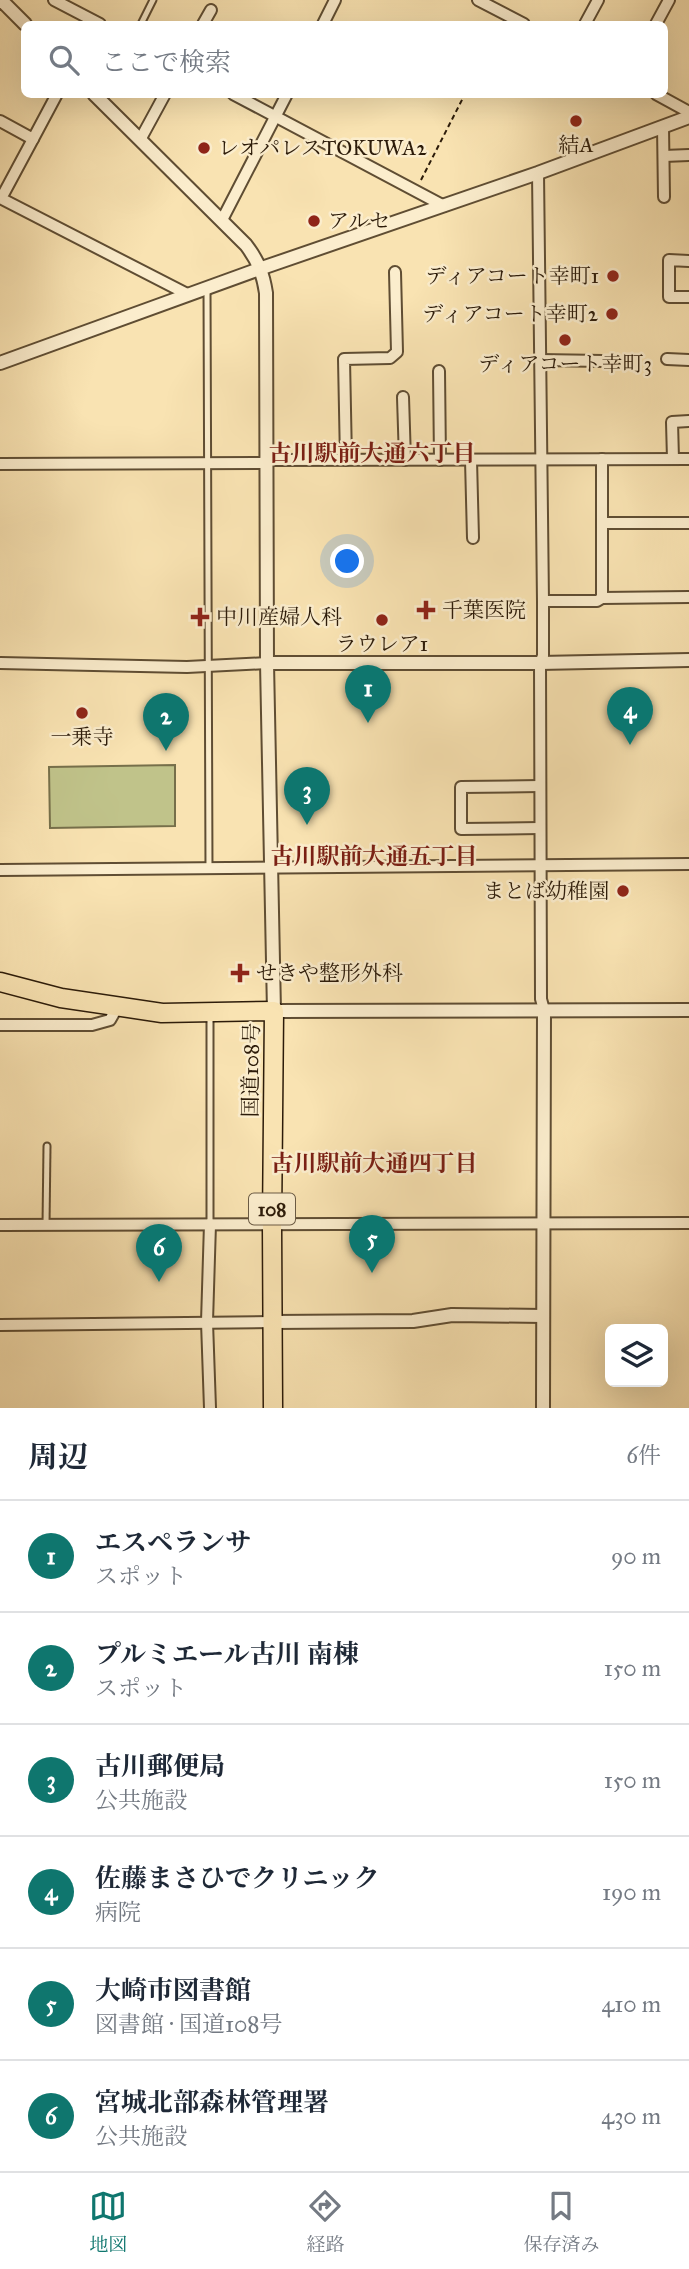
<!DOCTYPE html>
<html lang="ja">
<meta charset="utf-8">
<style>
:root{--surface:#fff;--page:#f2f2f3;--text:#1f2937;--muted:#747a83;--line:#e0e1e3;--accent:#0f766e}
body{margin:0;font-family:"IM FELL Great Primer","Noto Serif JP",serif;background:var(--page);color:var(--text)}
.controls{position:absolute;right:21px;bottom:21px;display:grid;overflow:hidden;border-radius:10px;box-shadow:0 7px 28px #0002}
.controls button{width:63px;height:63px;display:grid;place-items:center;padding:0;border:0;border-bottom:2px solid var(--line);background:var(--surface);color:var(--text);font:35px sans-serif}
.you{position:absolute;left:348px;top:562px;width:24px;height:24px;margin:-18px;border:5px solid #fff;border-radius:50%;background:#1a73e8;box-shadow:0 0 0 10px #1a73e833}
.badge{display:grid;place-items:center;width:46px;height:46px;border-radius:50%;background:var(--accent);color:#fff;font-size:23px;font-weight:700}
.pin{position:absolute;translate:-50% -58px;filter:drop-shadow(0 2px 4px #0008)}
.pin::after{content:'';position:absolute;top:37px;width:24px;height:21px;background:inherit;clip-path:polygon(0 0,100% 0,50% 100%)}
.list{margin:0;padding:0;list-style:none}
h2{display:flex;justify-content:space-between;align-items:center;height:91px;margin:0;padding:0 28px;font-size:30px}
h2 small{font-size:23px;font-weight:400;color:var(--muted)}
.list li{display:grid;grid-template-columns:46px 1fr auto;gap:21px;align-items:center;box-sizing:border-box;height:112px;padding:0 28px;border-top:2px solid var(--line)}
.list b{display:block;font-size:26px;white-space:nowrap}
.list p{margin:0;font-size:23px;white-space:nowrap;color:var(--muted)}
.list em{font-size:23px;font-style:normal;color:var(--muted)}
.icon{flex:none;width:38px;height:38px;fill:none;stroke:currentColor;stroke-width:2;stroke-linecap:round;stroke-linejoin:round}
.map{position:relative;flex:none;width:689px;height:1408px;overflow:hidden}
.search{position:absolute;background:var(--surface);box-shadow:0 7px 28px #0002;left:21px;right:21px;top:21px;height:77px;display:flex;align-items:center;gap:18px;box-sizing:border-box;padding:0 24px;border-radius:10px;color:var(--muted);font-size:26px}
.sheet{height:763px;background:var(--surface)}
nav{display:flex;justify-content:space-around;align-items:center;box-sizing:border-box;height:98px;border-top:2px solid var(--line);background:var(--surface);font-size:19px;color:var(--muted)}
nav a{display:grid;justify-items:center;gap:4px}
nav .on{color:var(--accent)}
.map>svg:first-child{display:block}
.green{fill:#c0c38a;stroke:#766f4a;stroke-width:2}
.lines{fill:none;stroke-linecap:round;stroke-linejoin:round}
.service-casing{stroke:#5f4d33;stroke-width:9}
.minor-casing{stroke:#5f4d33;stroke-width:14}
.tertiary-casing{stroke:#5f4d33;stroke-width:16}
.trunk-casing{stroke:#2c1b09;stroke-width:21}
.path{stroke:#2c1b09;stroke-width:2;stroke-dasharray:5 3.5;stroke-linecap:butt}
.service{stroke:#fbedcd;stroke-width:5}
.minor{stroke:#fbedcd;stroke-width:10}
.tertiary{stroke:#fbedcd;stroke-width:12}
.trunk{stroke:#f9e3b2;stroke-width:18}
.poi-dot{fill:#8f2418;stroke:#fbedcd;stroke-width:2.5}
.labels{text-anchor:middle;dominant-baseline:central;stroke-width:5;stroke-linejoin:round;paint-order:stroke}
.shield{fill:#fbedcd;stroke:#6a5a44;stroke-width:2}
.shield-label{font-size:19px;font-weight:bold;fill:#2c1b09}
.poi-label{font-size:21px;fill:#2c1b09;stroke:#fbedcd;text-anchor:start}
.street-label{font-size:21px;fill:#2c1b09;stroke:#fbedcd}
.neighbourhood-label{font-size:23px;font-weight:bold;fill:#7a1f14;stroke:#fbedcd}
</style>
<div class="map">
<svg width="689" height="1408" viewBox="0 0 689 1408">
<rect width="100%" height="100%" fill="#f9e3b2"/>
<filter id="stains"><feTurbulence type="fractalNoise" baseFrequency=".00286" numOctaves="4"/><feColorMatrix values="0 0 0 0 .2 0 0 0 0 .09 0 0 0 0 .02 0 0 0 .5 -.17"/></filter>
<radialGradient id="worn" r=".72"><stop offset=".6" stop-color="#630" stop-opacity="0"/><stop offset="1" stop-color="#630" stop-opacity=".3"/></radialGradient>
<!-- green -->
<path class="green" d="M175,765V826L50,828L49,767Z"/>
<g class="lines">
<!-- service casing -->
<g class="service-casing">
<g id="service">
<path d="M141,24L153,0"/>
<path d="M207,288L209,869"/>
<path d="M210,1223V1016"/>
<path d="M46,1225L47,1146"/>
</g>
</g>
<!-- minor casing -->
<g class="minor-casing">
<g id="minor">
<path d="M54,0L100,24"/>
<path d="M478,0L524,24"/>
<path d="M203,24L211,10"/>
<path d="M323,24L335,0"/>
<path d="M585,24L598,0"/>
<path d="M656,24L669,0"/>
<path d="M233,94L444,206"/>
<path d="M656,94L689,112"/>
<path d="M0,121L33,139L57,94"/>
<path d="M663,127L664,197"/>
<path d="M140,140L165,94"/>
<path d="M664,156L689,155"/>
<path d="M538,173L543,601V656L540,663L541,999L544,1010"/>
<path d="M4,193L33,139"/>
<path d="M0,198L189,295"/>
<path d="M222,220L287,94"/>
<path d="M689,261L669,260V297H689"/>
<path d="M667,359L689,360"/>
<path d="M540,360L603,361"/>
<path d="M439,371L440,460"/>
<path d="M403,397L405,460"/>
<path d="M602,459V598L689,597"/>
<path d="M673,459L672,422L689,421"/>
<path d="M346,460L344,359L390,358L397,352L395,272"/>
<path d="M471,460L473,538"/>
<path d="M0,464L261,463L268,460L689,459"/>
<path d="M602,523H689"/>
<path d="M543,601H597L602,598"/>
<path d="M0,663L187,667L267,663"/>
<path d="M540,786L461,787V829L540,828"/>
<path d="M0,870L689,864"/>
<path d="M0,1025H92L110,1020L118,1006"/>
<path d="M0,1225L689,1223"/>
<path d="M0,1325L273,1322"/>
<path d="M210,1408L207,1322L210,1224"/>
</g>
</g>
<!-- tertiary casing -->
<g class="tertiary-casing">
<g id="tertiary">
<path d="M1,0L25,24"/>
<path d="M94,94L246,245C258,261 263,273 266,293L267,663L274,1011L689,1010"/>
<path d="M0,363L262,268L538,173L689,117"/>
<path d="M267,663H540L689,660"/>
<path d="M273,1322L413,1321L452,1315L543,1316"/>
<path d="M543,1408L544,1010"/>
</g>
</g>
<!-- trunk casing -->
<g class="trunk-casing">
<path id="trunk" d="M0,982L61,998L162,1013L274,1011L272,1224L273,1408"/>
</g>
<!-- path -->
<path class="path" d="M421,180L465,94"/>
<!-- service -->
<use href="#service" class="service"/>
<!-- minor -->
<use href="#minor" class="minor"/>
<!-- tertiary -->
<use href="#tertiary" class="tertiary"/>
<!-- trunk -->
<use href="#trunk" class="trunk"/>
</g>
<!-- markers -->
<g class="poi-dot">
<circle cx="576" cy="121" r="7"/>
<circle cx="204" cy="148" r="7"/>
<circle cx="314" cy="221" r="7"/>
<circle cx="613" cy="276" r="7"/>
<circle cx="612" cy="314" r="7"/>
<circle cx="565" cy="340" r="7"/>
<path d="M422.5 599.5h7v7h7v7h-7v7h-7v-7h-7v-7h7z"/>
<path d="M196.5 606.5h7v7h7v7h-7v7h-7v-7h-7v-7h7z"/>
<circle cx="382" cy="620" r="7"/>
<circle cx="82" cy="713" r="7"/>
<circle cx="623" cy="891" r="7"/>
<path d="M236.5 962.5h7v7h7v7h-7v7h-7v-7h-7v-7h7z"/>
</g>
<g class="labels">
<!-- shield labels -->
<rect class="shield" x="249" y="1193.5" width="46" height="31" rx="5"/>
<g class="shield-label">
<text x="272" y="1209">108</text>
</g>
<!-- poi labels -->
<g class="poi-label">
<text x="576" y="145" text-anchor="middle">結A</text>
<text x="218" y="148">レオパレスTOKUWA2</text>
<text x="328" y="221">アルセ</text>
<text x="599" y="276" text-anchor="end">ディアコート幸町1</text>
<text x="598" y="314" text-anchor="end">ディアコート幸町2</text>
<text x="565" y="364" text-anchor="middle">ディアコート幸町3</text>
<text x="442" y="610">千葉医院</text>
<text x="216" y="617">中川産婦人科</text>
<text x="382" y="644" text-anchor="middle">ラウレア1</text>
<text x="82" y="737" text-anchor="middle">一乗寺</text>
<text x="609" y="891" text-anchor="end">まとば幼稚園</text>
<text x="256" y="973">せきや整形外科</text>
</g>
<!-- street labels -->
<g class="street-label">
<text transform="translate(251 1070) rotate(-89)">国道108号</text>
</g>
<!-- neighbourhood labels -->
<g class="neighbourhood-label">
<text x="372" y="453">古川駅前大通六丁目</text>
<text x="374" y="856">古川駅前大通五丁目</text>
<text x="374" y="1163">古川駅前大通四丁目</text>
</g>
</g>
<rect width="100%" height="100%" filter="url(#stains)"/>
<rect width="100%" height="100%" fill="url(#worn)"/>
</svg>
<div class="controls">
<button><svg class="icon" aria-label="layers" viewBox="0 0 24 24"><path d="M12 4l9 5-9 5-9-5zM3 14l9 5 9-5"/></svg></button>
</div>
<div class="you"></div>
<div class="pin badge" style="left:368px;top:723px">1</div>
<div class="pin badge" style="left:166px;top:751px">2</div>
<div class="pin badge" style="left:307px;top:825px">3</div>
<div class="pin badge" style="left:630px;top:745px">4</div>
<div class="pin badge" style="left:372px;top:1273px">5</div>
<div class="pin badge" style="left:159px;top:1282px">6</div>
<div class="search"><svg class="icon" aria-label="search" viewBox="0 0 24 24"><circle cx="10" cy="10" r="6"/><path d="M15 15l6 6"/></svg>ここで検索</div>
</div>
<section class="sheet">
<h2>周辺<small>6件</small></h2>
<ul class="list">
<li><span class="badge">1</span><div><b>エスペランサ</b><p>スポット</p></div><em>90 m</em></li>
<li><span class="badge">2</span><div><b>プルミエール古川 南棟</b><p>スポット</p></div><em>150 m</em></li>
<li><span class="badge">3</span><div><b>古川郵便局</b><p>公共施設</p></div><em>150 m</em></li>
<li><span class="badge">4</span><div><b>佐藤まさひでクリニック</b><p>病院</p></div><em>190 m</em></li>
<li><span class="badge">5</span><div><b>大崎市図書館</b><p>図書館 · 国道108号</p></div><em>410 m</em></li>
<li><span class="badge">6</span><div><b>宮城北部森林管理署</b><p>公共施設</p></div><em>430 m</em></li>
</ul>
</section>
<nav>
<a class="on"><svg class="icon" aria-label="map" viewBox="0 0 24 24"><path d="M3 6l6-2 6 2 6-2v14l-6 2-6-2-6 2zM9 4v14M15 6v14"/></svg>地図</a>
<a><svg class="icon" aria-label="directions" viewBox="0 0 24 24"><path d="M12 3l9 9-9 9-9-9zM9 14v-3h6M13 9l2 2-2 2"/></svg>経路</a>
<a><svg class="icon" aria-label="saved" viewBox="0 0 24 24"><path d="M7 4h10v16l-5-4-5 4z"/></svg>保存済み</a>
</nav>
